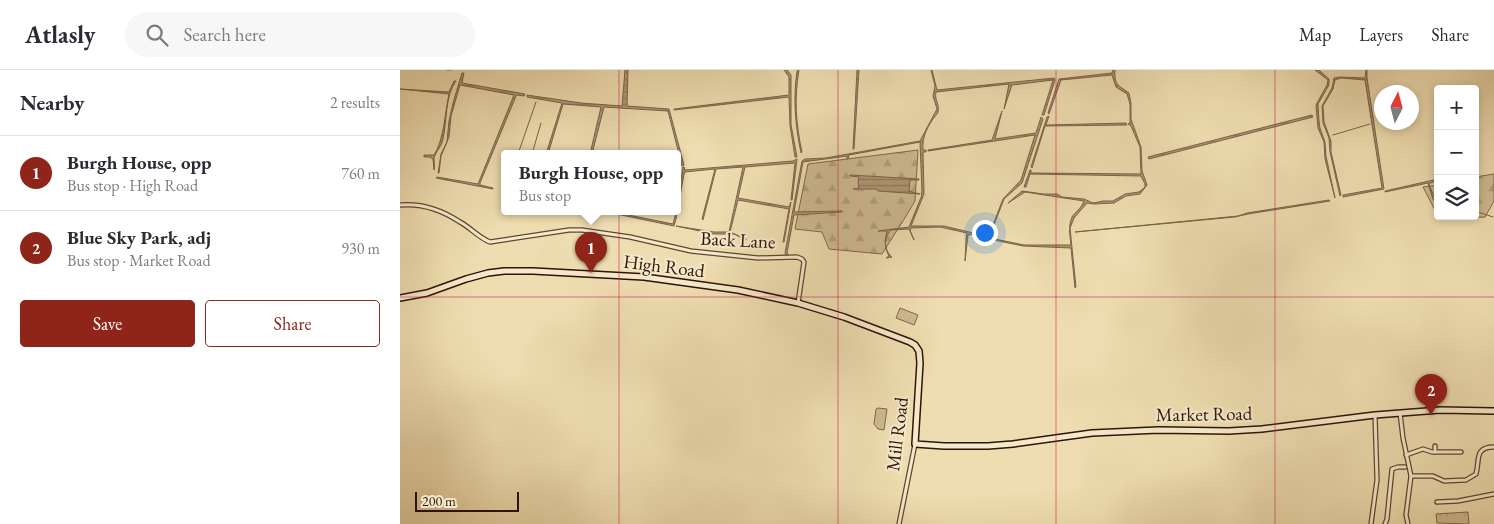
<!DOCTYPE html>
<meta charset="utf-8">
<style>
:root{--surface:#fff;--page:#f7f7f7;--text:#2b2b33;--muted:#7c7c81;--line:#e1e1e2;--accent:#8f2418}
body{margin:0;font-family:"EB Garamond",serif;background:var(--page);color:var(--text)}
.controls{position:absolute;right:15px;top:15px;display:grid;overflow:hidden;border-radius:5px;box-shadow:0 2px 8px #0003}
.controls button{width:45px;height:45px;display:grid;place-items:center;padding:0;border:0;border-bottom:1px solid var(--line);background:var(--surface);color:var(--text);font:25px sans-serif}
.compass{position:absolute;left:974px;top:15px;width:45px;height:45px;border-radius:50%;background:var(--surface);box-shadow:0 2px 8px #0003;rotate:6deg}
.scale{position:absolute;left:15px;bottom:12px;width:104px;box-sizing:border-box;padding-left:5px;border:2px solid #321302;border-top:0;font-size:14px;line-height:18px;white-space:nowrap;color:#321302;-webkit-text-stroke:4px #f4e9cc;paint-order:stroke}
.you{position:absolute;left:584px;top:162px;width:18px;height:18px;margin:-12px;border:4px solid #fff;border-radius:50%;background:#1a73e8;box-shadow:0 0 0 8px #1a73e833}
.badge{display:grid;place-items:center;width:32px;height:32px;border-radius:50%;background:var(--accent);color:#fff;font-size:16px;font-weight:700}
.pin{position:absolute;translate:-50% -41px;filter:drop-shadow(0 1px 2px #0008)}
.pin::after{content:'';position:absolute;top:26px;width:18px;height:15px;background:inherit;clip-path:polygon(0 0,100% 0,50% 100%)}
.popup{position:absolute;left:101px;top:80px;width:180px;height:65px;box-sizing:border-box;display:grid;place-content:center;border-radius:5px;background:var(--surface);filter:drop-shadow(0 1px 4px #0005);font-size:16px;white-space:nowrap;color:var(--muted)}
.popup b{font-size:19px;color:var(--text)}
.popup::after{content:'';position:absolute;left:50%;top:100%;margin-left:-10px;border:10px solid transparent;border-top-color:var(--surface)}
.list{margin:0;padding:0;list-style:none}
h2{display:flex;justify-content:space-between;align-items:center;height:65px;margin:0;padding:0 20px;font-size:21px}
h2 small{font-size:16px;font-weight:400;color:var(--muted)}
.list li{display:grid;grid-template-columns:32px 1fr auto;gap:15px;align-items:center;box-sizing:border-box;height:75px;padding:0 20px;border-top:1px solid var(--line)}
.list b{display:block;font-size:19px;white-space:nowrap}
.list p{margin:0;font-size:16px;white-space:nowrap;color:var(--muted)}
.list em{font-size:16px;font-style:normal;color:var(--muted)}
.actions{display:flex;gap:10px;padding:15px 20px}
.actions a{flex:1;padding:11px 0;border:1px solid var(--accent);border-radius:5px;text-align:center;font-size:18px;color:var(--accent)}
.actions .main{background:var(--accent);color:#fff}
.icon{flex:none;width:28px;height:28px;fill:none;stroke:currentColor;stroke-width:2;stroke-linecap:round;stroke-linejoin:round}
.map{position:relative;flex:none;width:1094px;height:454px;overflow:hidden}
header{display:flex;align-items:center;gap:30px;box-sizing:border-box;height:70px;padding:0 25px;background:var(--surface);border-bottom:1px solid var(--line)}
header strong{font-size:24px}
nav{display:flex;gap:28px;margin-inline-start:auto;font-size:18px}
.search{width:350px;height:45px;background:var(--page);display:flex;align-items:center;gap:12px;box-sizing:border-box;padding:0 18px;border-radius:28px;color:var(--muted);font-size:19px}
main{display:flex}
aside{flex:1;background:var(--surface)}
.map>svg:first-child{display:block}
.forest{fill:url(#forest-firs);stroke:#80674a}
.park{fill:url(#park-crowns);stroke:#80674a}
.pitch{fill:#cebb92;stroke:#80674a}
.water{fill:url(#water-rules);stroke:#7c6347}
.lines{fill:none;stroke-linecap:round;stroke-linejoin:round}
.stream{stroke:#7c6347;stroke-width:1}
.street-casing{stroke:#61462e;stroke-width:5.5}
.secondary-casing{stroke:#321302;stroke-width:8}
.street{stroke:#f4e9cc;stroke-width:3}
.secondary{stroke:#f4e9cc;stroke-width:5}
.grid{fill:none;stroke:#c2185b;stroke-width:1;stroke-opacity:0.55}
.labels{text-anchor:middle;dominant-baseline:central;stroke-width:4;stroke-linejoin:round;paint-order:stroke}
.street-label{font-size:19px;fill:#321302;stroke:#f4e9cc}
</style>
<header>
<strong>Atlasly</strong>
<div class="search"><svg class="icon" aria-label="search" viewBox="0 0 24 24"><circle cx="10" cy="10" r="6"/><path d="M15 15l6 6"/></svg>Search here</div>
<nav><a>Map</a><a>Layers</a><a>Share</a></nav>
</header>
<main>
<aside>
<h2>Nearby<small>2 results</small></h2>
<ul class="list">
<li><span class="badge">1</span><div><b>Burgh House, opp</b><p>Bus stop · High Road</p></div><em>760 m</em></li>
<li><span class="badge">2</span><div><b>Blue Sky Park, adj</b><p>Bus stop · Market Road</p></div><em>930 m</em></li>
</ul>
<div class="actions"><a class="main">Save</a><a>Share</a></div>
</aside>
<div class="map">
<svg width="1094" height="454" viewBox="0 0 1094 454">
<defs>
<pattern id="forest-firs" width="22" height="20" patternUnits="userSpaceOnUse" patternTransform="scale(1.25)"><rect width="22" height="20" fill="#cebb92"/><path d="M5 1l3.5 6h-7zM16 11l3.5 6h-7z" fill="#b1a07c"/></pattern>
<pattern id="park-crowns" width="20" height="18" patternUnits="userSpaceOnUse" patternTransform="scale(1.25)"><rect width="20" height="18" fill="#cebb92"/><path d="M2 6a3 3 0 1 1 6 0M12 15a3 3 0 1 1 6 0" fill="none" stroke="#b1a07c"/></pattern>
<pattern id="water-rules" width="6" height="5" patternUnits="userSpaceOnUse" patternTransform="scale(1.25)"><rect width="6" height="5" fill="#ae9875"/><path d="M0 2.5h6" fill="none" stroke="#8e7b5e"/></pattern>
</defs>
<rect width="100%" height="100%" fill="#eeddb0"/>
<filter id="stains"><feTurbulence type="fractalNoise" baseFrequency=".004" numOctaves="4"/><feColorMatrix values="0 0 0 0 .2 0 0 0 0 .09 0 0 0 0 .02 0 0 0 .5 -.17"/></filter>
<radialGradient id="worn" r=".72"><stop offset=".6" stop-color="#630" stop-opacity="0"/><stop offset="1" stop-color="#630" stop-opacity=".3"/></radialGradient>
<!-- forest -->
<g class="forest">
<path d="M518,80L515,131L503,151L482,184L429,179L422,162L395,159L408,94Z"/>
<path d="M1094,104V131L1085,147L1040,149L1038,146H1075V107Z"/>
<path d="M1038,115V146L1023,117Z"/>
</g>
<!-- park -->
<path class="park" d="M1068,442L1069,454L1037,453L1036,444Z"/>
<!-- pitch -->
<g class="pitch">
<path d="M500,238L518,245L514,255L496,248Z"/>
<path d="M478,338L487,339L484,360L478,359L474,354L476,339Z"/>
</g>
<!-- water -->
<g class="water">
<path d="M225,0H228L227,36L269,39L284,95L282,96L268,41L204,37L192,84H190L201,37L163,34L148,84H146L162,33L127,27V25L181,33L222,36Z"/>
<path d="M384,0H387L391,5V55L397,87H395L390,55L389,27L274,40V39L389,25V7Z"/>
<path d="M399,0C394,28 396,55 402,82L401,83C395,54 393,29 397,1Z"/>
<path d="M457,0H459L454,79H453Z"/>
<path d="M531,0H532L537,20L654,8L655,10L644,45H642L653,10L612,15L604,39L609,14L536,22C534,29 540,35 538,42C537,45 534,47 533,49C526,59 522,69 523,80H526V82H523L524,124L511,156H544L586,166V167L573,164L568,165L565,191L566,169L567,163L540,157L511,158L510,160L514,170L509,159L491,160C483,168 484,180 492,187L486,188L489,186C484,177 485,170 487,161H478L509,157L522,125L521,124L522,122L520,72L449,85L448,89H447V86L403,92L394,142L442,141V142L394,145L387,183L389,186H386L385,183L402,91L405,89L426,88L520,71L537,39L533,26L535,16Z"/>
<path d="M713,0H715C714,15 718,15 729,23L731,33V49L741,77L742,101L747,115L740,124L726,126L714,133L694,134L687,133L674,148L670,158L676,217L675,218L671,178L623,176L594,170L595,169L624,175H671C670,166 668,156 672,147C675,142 681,139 684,131L625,122L608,133L622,121L643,124H657L662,127L684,129L693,133L703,131H713L725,124L739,122L745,117V114L741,106L630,104L626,117H624L630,100H631V103L741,104L740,77L731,56L728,54L730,53V34L727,24L716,17L712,5L661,10L649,44L648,43L659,9L712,3Z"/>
<path d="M915,0H919L929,9V15L918,34L919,51L920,58L925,72L926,86L935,128L925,89L924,72L918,58L916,36L917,33L927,15L928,10Z"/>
<path d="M966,0H967V8L984,119L943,127V125L982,118L965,10L941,8L935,10L933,19L923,36L924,52L931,71V82L941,125L940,126L930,82L929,68L923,53L922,36L932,18L934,8L939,7L965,8Z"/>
<path d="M62,3H64L62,13L125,24L124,26L117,25L116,26L80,113V115L93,118V119L36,108L37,107L78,114L114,25L60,15L51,46L49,67L41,86L39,103H38L41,84L47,72L49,51L53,33Z"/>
<path d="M54,11H56C45,25 47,52 43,69C42,76 36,81 34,88C34,91 35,95 34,100L33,89L30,87H24V85H34C44,70 45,42 49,24L0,19L49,22Z"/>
<path d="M602,41L595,69L636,63L641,47L643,49L622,113L604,129L592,160H591L603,129L621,110L635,65L528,81V80L592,70Z"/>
<path d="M912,45L913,47L749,89L748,87Z"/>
<path d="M649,46L646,55L726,53L727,55L645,56L632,98L631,97L647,47Z"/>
<path d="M397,89L392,130H391L395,93L345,97L338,128L389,137L391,132L384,172H383L389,139L338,130L330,162L346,169V170L334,164H314L276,156L314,162H329L343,97L316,99L303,150L302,149L315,99L285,102L284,104L276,149L274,156L207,142H214L273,154L276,142H277L280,119L277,117H280L283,97H284L285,100L393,91Z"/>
<path d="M450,105L519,109V110H510L509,121L520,124L478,121L476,119H453L459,118L458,113L459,107L450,106Z"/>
<path d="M1038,109V111L1030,113L1029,115L1038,135L1033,129L1028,113L985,122V121Z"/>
<path d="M929,130L930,131L848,144L835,147L675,162L838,146L847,143Z"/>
</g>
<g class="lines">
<!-- stream -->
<g class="stream">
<path d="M47,0H51"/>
<path d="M933,65L970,54"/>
<path d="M118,84L136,32"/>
<path d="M132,84L141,53"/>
<path d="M1075,141L1093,147"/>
</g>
<!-- street casing -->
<g class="street-casing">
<g id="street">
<path d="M0,135C22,133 42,140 60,152C71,158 79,168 90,172L169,160H182L230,167L291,181L358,188L397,187L402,189L404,192L398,233"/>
<path d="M1000,343L1003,368L1011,406L1006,445L1008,454"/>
<path d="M1035,376V382"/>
<path d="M1006,385L1023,379L1032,382H1061"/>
<path d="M1011,406H1033L1044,411L1066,410L1076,404C1080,390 1074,377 1094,377"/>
<path d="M1037,432L1058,431L1094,424"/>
<path d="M499,454L515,374"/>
<path d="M971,454L977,410L975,345"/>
<path d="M985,454L987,449L992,399L998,397H1005"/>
</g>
</g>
<!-- secondary casing -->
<g class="secondary-casing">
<path id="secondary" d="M0,228L27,223L66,209L88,203L104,201H133L244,207L338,220L398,233L444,247L510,272L515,275L519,281L520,293L515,374L544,376H588L613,374L692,363L758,360L829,361L862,359L975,345L1040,340L1094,341"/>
</g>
<!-- street -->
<use href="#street" class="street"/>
<!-- secondary -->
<use href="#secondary" class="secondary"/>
</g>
<!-- grid -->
<path class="grid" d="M219,0V454M438,0V454M656,0V454M875,0V454M0,227H1094"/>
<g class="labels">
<!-- street labels -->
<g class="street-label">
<text transform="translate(338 170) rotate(3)">Back Lane</text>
<text transform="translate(264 196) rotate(7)">High Road</text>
<text transform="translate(804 344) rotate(-1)">Market Road</text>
<text transform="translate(497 364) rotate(-83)">Mill Road</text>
</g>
</g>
<rect width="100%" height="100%" filter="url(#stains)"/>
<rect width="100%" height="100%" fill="url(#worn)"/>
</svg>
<div class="controls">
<button>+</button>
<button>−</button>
<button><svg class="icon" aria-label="layers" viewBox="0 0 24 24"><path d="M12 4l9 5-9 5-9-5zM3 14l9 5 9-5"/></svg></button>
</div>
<svg class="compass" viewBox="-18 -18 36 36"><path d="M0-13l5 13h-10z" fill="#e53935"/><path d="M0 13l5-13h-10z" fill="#7c7c81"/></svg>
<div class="scale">200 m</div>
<div class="you"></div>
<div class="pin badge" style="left:191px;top:203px">1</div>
<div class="popup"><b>Burgh House, opp</b>Bus stop</div>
<div class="pin badge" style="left:1031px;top:345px">2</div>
</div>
</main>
